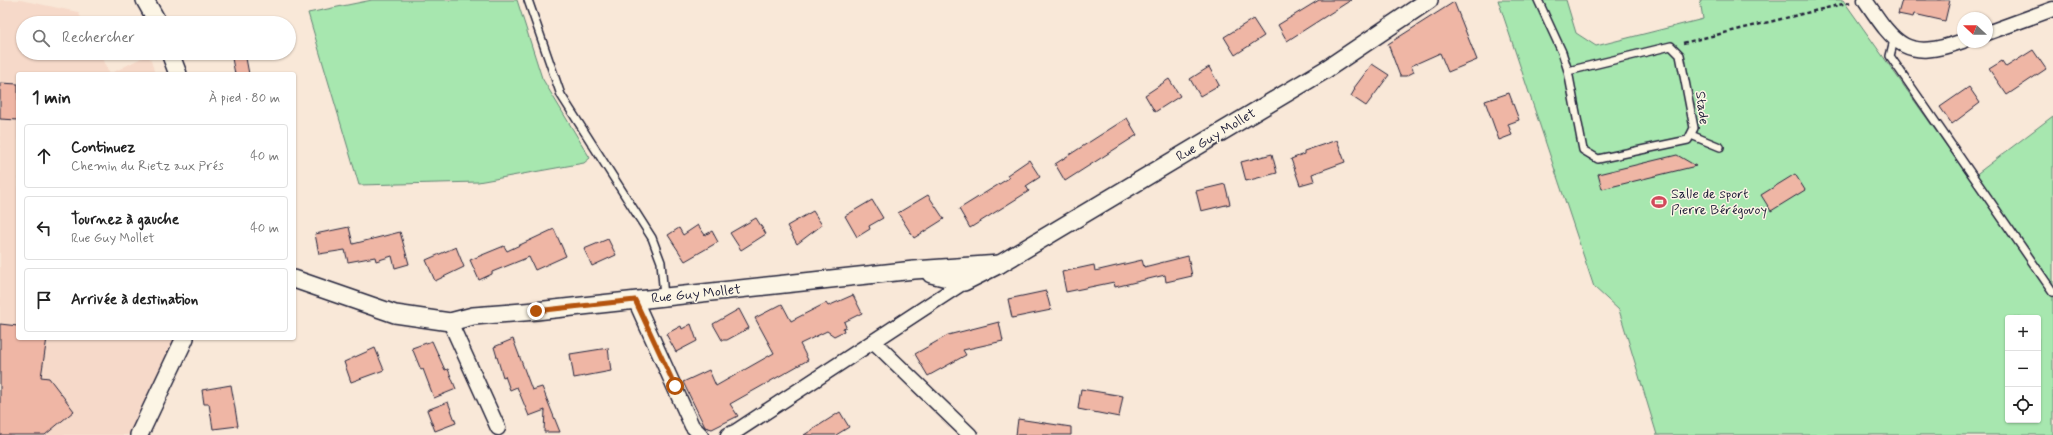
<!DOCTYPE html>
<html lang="fr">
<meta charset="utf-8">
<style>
:root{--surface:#fff;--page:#f6f6f6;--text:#222;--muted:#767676;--line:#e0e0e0}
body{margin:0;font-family:Mynerve,sans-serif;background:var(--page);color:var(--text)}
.controls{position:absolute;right:12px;bottom:12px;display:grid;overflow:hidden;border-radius:4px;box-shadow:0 1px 3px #0004}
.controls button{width:36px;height:36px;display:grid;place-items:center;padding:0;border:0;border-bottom:1px solid var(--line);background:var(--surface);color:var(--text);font:20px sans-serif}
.compass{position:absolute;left:1957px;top:12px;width:36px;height:36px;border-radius:50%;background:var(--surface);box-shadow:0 1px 3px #0004;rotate:292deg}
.stop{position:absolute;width:12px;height:12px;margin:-9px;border:3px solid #b45309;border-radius:50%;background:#fff}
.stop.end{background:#b45309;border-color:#fff;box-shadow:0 1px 4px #0008}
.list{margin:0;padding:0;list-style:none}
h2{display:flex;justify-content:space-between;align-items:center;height:52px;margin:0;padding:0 16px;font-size:17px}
h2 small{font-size:13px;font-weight:400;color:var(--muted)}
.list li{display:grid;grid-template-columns:26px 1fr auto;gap:12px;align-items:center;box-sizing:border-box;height:64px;margin:0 8px 8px;padding:0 8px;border:1px solid var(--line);border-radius:4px}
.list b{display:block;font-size:15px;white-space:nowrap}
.list p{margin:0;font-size:13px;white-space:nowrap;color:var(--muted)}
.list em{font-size:13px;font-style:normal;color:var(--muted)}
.icon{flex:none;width:22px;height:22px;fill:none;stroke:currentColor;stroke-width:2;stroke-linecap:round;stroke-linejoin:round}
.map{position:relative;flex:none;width:2053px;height:435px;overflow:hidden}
.search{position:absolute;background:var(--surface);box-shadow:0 1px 3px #0004;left:16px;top:16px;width:280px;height:44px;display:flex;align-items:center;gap:10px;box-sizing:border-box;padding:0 14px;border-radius:22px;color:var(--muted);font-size:15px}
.panel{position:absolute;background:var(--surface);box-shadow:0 1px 3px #0004;left:16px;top:72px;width:280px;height:268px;border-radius:4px}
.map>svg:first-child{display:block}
.built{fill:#f6d9c9}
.green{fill:#a7e7af;stroke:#648475;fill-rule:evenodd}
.building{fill:#efb6a5;stroke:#22223b}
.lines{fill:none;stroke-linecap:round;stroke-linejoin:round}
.service-casing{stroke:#22223b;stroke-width:10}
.minor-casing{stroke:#22223b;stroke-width:17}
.tertiary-casing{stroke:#22223b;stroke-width:20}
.path{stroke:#22223b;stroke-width:2.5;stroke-dasharray:4 3;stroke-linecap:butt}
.service{stroke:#fcf5e5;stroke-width:7}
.minor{stroke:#fcf5e5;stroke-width:14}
.tertiary{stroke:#fcf5e5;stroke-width:17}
.route{stroke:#b45309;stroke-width:5}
.labels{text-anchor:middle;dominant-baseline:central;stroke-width:3;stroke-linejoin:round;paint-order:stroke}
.street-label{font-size:14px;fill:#22223b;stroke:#fcf5e5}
.poi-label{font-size:14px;fill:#22223b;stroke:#fcf5e5;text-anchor:start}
</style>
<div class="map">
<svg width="2053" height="435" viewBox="0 0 2053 435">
<rect width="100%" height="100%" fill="#f9e8d8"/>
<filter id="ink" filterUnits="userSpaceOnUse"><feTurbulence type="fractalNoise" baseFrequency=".025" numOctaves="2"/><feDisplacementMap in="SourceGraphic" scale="8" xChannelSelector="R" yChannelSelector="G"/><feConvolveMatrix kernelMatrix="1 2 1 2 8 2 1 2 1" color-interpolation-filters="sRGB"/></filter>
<g filter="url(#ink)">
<!-- built -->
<path class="built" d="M0,0H20L78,12L84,23H23V53H99L110,74L149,54L155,74H18V338H185L139,435H0Z"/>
<!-- green -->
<g class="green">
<path d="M372,0H517L542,78L590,158L584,163L478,182L359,185L308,13Z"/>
<path d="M1498,0H1566L1576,33L1596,46L1703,19L1700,0H1843L1970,179L2053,116V435H1657L1619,310L1594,287ZM2008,318H2038V420H2008Z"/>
</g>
<!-- building -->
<g class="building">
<path d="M1319,0H1351L1287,41L1278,25Z"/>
<path d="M1902,0H1950L1945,21L1914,14L1913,17L1898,14Z"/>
<path d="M1454,2L1477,60L1448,72L1440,53L1411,66L1414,72L1406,76H1400L1388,44Z"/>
<path d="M1253,19L1264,36L1235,55L1224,37Z"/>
<path d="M2033,50L2046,69L2007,95L1989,69L2002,61L2006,67Z"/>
<path d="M231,53H245L249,74H235Z"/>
<path d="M1372,64L1389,75L1366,106L1351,96L1355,89L1354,88Z"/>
<path d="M1209,67L1219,85L1200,96L1190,79Z"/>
<path d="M1169,79L1180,96L1155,112L1145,95Z"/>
<path d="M0,83L18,84V120L0,119Z"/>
<path d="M1969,87L1980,103L1952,124L1940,107Z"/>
<path d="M1509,93L1519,120L1508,124L1512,135L1499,140L1485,101Z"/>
<path d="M1127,118L1137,135L1065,181L1055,164Z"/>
<path d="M1337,140L1345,162L1312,174L1314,181L1300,185L1291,159L1304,154V151Z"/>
<path d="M1272,154L1277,173L1246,181L1241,162Z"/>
<path d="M1677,155L1696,166L1602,189L1598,174Z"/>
<path d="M1029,160L1040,177L1026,186L1029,191L970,228L959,209L1009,178L1007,175Z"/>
<path d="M1795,174L1805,190L1771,211L1761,195Z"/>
<path d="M1225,184L1230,204L1201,211L1196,191Z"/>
<path d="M928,195L944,219L914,238L898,213Z"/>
<path d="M872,200L883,218L869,226L870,229L857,237L845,216Z"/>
<path d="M813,211L822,225L797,244L787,226Z"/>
<path d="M756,218L766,234L741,250L730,233Z"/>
<path d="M698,225L705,235L712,231L718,242L685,261L668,235L679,228L683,235Z"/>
<path d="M349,227L353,244L400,232L409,264L395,268L392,256L376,261L375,257L348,262L345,250L319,254L315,234Z"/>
<path d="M554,229L566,256L535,270L529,257L492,272V274L479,280L470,260L504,246L507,251Z"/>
<path d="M608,239L616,255L592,266L584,249Z"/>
<path d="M456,247L464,267L435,281L426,260Z"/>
<path d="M1188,256L1192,276L1166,282L1165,275L1115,287L1114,282L1066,292L1062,272L1094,265L1095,271L1142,260L1144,267Z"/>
<path d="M1046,291L1051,310L1012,318L1008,299Z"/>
<path d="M853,295L862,313L844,322L846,327L843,328L844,331L834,336L827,331L800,344L808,360L730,404L738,416L712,429L705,427L683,382L709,370L716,386L774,353L755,318L782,304L791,321L826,303L828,306Z"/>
<path d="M739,309L749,328L727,340H722L713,324Z"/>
<path d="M999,322L1003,341L963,350L966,355L928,376L915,354L948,335Z"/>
<path d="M0,324L18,326V338H47L41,377L49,378L74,411L45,435H0Z"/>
<path d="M691,324L697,341L676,352L666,334L681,326L682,329Z"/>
<path d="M513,339L532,390L542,387L560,432H544L545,410L529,416L517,387L510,390L505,376L503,377L494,347Z"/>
<path d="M432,341L445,370L448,369L456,389L434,398L423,369L421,370L412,348Z"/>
<path d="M375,348L384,370L351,382L344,362Z"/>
<path d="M608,348L611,371L574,378L570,354Z"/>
<path d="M231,385L238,426L213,429L209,404H204L202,390Z"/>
<path d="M1081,389L1123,396L1119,417L1078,409Z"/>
<path d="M448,402L456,423L435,431L427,410Z"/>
<path d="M840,412L849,427L836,435H804Z"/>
<path d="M1018,419L1071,427V435H1016Z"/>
</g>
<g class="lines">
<!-- service casing -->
<g class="service-casing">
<g id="service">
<path d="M528,0L561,95L652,238L661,262L664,297"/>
<path d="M1538,0L1562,52L1568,71L1583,150L1598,159L1688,140L1694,128L1680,55L1671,46L1568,71"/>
<path d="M1894,40L1890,56L2053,292"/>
<path d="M1691,135L1720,147"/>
</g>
</g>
<!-- minor casing -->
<g class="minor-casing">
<g id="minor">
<path d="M1865,0C1896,46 1906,61 1963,41"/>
<path d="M1987,33L2053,9"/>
<path d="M635,300L692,426L701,435"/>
<path d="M450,322L498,428"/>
<path d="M874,342L970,435"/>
<path d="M728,435L735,432L964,282L965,275"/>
</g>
</g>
<!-- tertiary casing -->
<g class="tertiary-casing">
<g id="tertiary">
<path d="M145,0L158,23"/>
<path d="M170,53L178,74"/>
<path d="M931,274L964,282L1000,264L1325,70L1429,0"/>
<path d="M294,279L395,314L450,322L473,316L536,311L914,270L1000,264"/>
<path d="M139,435L185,338"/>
</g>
</g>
<!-- path -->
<path class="path" d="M1683,43L1851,2"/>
<!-- service -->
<use href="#service" class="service"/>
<!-- minor -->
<use href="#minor" class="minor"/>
<!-- tertiary -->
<use href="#tertiary" class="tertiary"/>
</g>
</g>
<g class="lines" filter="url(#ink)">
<!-- route -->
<path class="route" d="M536,311L635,300L675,386"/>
</g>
<!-- icons -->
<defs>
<g id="stadium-bare" transform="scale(1.2)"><path d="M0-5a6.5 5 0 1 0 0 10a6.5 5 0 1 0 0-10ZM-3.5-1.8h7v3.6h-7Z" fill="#d1495b" stroke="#fcf5e5" stroke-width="2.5" paint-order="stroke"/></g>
</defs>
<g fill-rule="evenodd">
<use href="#stadium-bare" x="1659" y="202"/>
</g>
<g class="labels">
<!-- street labels -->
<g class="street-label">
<text transform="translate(1702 108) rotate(83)">Stade</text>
<text transform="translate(1216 135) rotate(-31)">Rue Guy Mollet</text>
<text transform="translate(696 294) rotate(-6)">Rue Guy Mollet</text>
</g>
<!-- poi labels -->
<g class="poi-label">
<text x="1671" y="194">Salle de sport<tspan x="1671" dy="16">Pierre Bérégovoy</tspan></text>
</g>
</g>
</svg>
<div class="controls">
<button>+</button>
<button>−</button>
<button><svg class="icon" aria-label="locate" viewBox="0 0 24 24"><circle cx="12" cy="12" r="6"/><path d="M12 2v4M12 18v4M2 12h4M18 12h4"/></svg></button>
</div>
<svg class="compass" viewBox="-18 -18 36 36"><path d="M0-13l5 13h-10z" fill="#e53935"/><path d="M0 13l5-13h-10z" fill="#767676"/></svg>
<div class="stop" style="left:675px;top:386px"></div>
<div class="stop end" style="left:536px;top:311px"></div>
<div class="search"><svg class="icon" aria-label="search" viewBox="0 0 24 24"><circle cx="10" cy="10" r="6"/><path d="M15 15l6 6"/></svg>Rechercher</div>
<section class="panel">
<h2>1 min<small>À pied · 80 m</small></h2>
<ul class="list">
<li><svg class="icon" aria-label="ahead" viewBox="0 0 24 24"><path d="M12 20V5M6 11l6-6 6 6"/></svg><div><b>Continuez</b><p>Chemin du Rietz aux Prés</p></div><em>40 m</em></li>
<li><svg class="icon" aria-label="left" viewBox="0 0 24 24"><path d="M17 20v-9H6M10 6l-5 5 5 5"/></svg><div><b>Tournez à gauche</b><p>Rue Guy Mollet</p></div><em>40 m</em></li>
<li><svg class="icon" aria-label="arrive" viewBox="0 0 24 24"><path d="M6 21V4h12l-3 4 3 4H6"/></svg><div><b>Arrivée à destination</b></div></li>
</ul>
</section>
</div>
